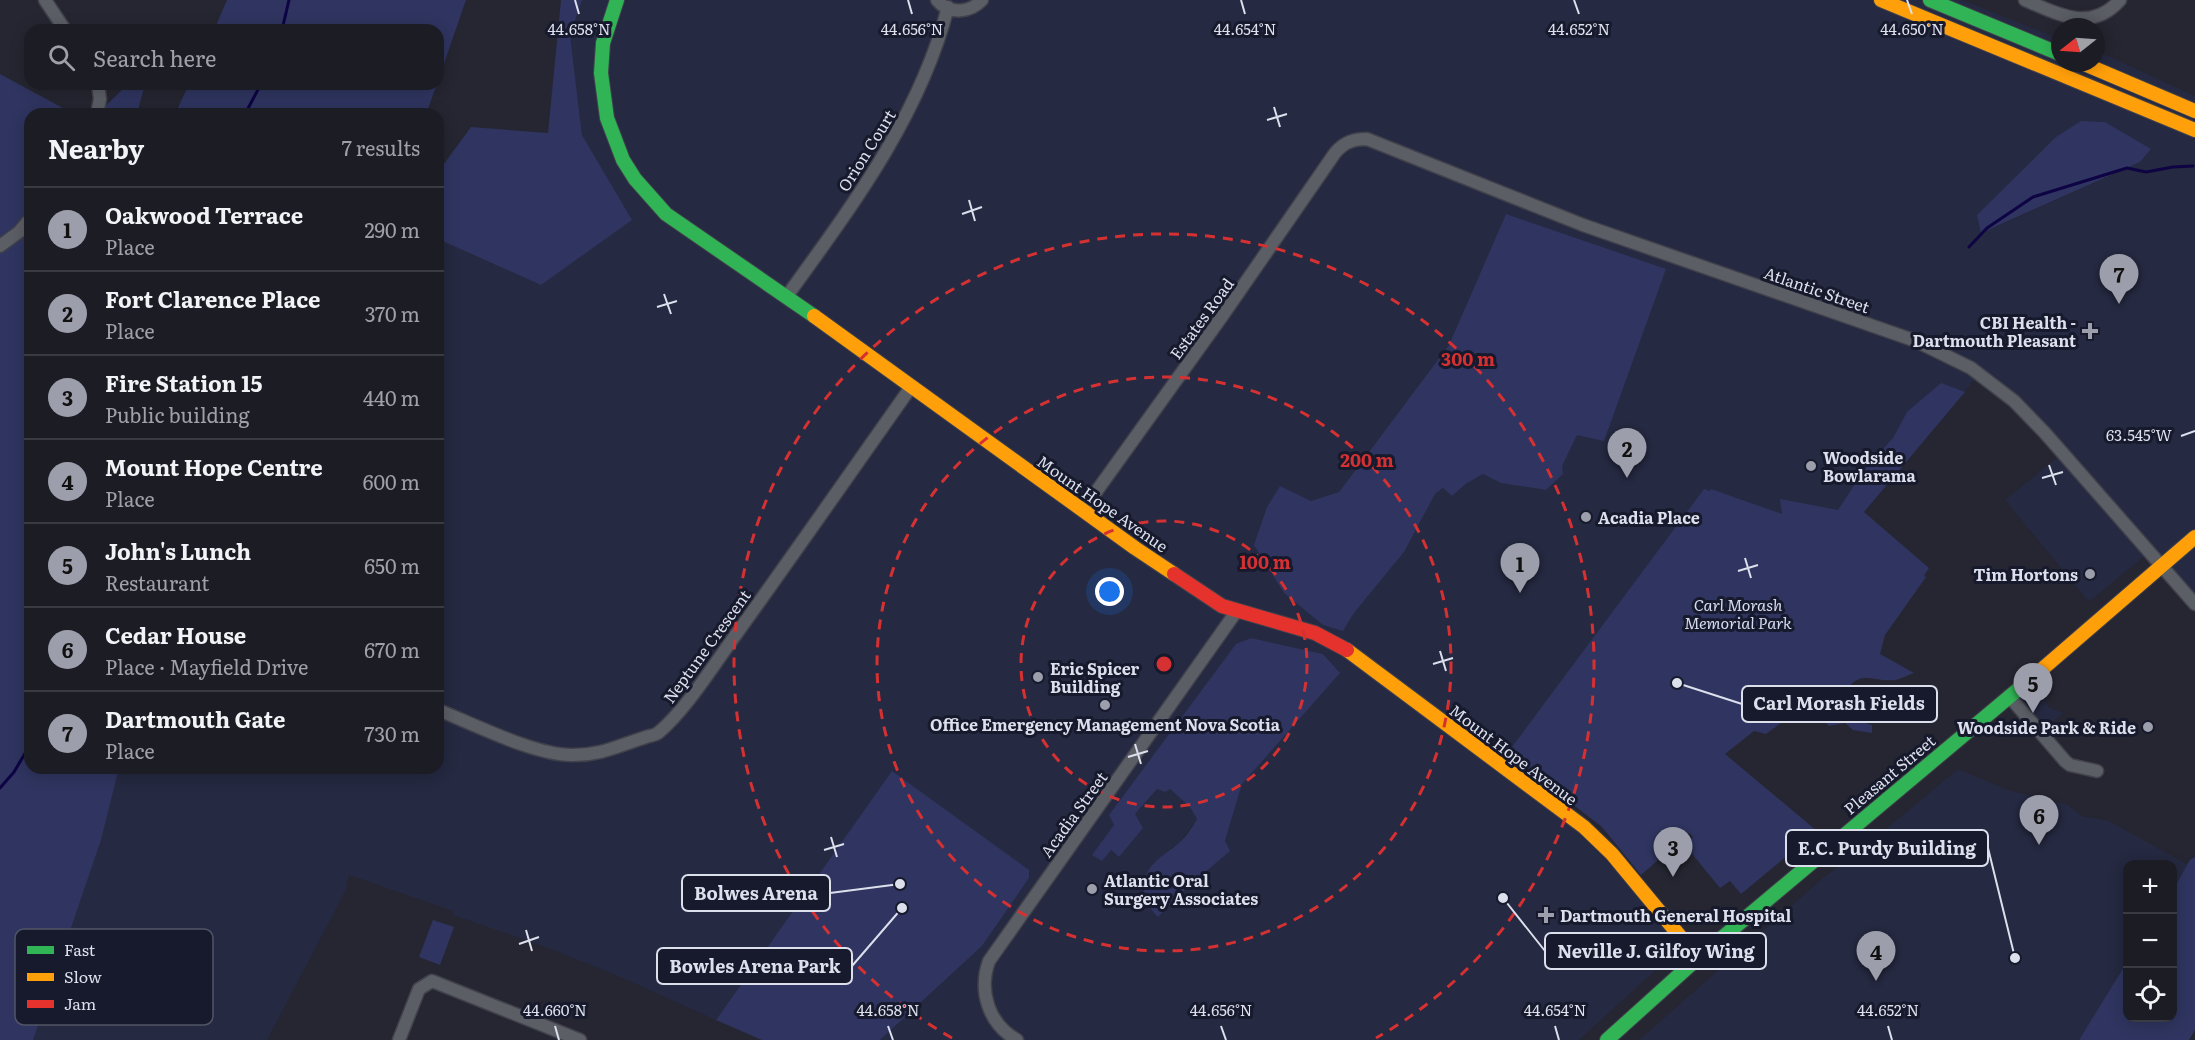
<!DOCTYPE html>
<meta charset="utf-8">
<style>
:root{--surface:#1c1c25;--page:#25252d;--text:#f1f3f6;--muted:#a0a1a7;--line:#3a3a42;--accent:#9c9eab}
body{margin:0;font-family:Literata,serif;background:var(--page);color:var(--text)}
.controls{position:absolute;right:18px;bottom:18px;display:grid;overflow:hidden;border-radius:12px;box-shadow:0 3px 15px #0003}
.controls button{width:54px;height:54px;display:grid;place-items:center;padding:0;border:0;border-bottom:2px solid var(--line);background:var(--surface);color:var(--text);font:30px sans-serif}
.compass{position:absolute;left:2051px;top:18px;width:54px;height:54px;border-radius:50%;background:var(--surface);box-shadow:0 3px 15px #0003;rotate:253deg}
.you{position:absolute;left:1110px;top:592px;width:21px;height:21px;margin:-15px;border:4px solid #fff;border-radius:50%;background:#1a73e8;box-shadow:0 0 0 9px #1a73e833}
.badge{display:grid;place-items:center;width:39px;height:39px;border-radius:50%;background:var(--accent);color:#111;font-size:20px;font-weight:700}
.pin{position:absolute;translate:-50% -50px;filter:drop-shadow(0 2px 3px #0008)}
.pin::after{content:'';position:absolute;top:32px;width:21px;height:18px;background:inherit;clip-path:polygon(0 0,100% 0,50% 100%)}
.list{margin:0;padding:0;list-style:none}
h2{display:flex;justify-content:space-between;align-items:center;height:78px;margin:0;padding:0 24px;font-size:26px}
h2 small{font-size:20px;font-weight:400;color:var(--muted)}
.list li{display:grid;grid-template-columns:39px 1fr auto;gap:18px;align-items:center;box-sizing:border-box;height:84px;padding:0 24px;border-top:2px solid var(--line)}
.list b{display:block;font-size:22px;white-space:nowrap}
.list p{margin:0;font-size:20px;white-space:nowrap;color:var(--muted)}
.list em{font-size:20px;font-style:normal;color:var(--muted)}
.icon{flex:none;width:33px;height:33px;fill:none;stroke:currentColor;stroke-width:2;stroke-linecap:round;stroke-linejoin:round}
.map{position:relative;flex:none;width:2195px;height:1040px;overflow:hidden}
.search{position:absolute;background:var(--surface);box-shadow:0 3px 15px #0003;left:24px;top:24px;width:420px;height:66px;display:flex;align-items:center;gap:15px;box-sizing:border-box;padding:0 21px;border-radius:18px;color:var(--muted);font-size:22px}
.panel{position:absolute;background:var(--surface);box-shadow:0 3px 15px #0003;left:24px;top:108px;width:420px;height:666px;border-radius:18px}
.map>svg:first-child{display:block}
.built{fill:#252941;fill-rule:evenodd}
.green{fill:#2f3560}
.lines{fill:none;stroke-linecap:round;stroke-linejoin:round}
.stream{stroke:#0e0444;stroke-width:3}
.street-casing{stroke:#40414b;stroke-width:15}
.fast-casing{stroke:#40414b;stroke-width:16}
.slow-casing{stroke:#40414b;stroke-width:16}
.jam-casing{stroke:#40414b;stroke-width:16}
.street{stroke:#5c5e66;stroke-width:12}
.fast{stroke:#30b455;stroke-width:14}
.slow{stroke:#ff9f0a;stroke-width:14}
.jam{stroke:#e5322d;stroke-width:14}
.ticks{fill:none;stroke:#dcdfec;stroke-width:2}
.ring{fill:none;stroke:#d63132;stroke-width:3;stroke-dasharray:10 8}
.poi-dot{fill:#9c9eab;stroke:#161a2c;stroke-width:2}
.labels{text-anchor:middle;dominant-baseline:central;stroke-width:6;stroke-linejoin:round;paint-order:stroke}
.street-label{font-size:16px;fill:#dcdfec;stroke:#161a2c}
.poi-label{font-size:16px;font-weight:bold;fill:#dcdfec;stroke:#161a2c;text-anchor:start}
.park-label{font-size:16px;font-style:italic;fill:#d6dbf0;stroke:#161a2c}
.key{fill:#161a2c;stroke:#515566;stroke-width:1.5}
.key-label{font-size:16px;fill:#dcdfec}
.ticks-label{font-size:15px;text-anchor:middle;fill:#dcdfec;stroke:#161a2c;stroke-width:6;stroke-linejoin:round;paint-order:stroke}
.centre{fill:#d63132;stroke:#161a2c;stroke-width:3}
.ring-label{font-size:18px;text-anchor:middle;font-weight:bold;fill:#d63132;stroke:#161a2c;stroke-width:6;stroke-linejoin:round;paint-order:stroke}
.leader{fill:none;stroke:#dcdfec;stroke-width:2}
.callout-dot{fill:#dcdfec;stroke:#161a2c;stroke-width:2}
.callout{fill:#161a2c;stroke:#dcdfec;stroke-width:2}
.callout-label{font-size:18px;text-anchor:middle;font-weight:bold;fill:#dcdfec}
</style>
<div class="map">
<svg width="2195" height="1040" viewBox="0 0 2195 1040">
<rect width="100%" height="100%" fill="#252631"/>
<!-- built -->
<g class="built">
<path d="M582,0H1962L2060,39V63H2096V53L2106,55L2195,96V604L2148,553L2089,602L2005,500L2064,452L1977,375L1965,392L1863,512L1553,807L1630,885L1682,946L1579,1040H880L982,946L1030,876V873L893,772L716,1020L616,975L551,949L453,915V911L349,875L346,890L267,1040H33L101,840L119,768H438V239L541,285L631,220L582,135L570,35ZM2151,149L2140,162L1998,226ZM1506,214L1577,434L1561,466L1546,490L1502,483L1483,474L1467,483L1452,496L1443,488L1435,494L1404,552L1354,613L1343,631L1311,501L1339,492L1449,345ZM1251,638L1323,654L1339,673L1242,784L1225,842L1178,899L1158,917L1153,863L1180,842L1197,819L1190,807L1170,789H1157L1135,814L1119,857L1110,850L1114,824Z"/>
<path d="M2036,688L2050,708L2064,713L2039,732L2015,702Z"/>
<path d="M1958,769L2008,790L2068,805L2082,816L2109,821L2188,865L2173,890L2172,864H2128L2127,962L2079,1040H1639L1824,877L1861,850Z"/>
</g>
<!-- green -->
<g class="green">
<path d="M227,0H466L438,81V30H214Z"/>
<path d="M561,0H582L570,35L582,135L632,220L541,285L438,239V172L471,127L548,133Z"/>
<path d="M0,74L74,114H30V768H119L101,840L33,1040H0Z"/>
<path d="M189,84H437L426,114H175Z"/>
<path d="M125,87L144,88L137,114H97Z"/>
<path d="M2081,121L2105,122L2151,149L2140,162L1981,233L1977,215L2056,137Z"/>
<path d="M1506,214L1666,269L1604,441L1577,435L1562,466L1563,474L1546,490L1501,483L1483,474L1467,483L1452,496L1443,488L1435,494L1404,552L1354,613L1343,631L1323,625L1284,593L1254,545L1267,507L1280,486L1311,501L1339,492L1449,345Z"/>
<path d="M1941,383L1965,392L1864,512L1929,568L1924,576L1926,577L1885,635L1880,654L1914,673C1908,675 1901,679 1895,680C1867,682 1859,666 1840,700L1849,718L1872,725V733L1853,730L1845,723L1829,726L1813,710L1800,704L1788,718L1766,734L1754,731L1725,754L1817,831L1741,894L1730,881L1720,888L1684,844L1693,837L1689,833L1641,875L1602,827L1558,793L1557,790L1506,755L1704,489L1710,491L1711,489L1782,514L1780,499L1838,510L1864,470L1893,438L1907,412Z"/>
<path d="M1251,638L1323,654L1340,673L1242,784L1225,841L1230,851C1205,872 1181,893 1158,917C1142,903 1138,880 1154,863C1161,855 1172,850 1180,842C1187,836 1192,827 1197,819L1190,807L1170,789L1165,792L1157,789L1135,814L1143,828L1119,857L1111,850L1102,861L1092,855L1114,825L1109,815L1236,644Z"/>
<path d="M892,771L1029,870V878L982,946L880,1040H762L716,1020Z"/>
<path d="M2195,857V1030L2189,1040H2079L2127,962L2128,1018H2172L2173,890L2190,860Z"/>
<path d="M433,920L454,927L440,965L419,957Z"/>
</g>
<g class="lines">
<!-- stream -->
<g class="stream">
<path d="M282,30L289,0"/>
<path d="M245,114L261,84"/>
<path d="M1969,247L1987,228L2033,197L2127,168L2146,172L2173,167L2193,166"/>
<path d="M0,788L14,772L30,745"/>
</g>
<!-- street casing -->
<g class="street-casing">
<g id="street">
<path d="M45,0L65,30"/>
<path d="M937,0C949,15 970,13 982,0"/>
<path d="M2025,0C2058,14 2091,33 2120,0"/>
<path d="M97,114L100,99L98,84"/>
<path d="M0,246L19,232L30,219"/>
<path d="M787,296C852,206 920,116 948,7"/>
<path d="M1083,510L1223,315L1335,153C1344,142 1354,139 1367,139L1583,225L1916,341L1971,368L2014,401L2045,433L2195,604"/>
<path d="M2009,696L2065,761L2070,765L2097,771"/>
<path d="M438,710C474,724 534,755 571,755C600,756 620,745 646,737C651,735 654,736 658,733C686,710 715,663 737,633C796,551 853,469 911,387"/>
<path d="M399,1040L419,989L432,981L580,1040"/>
<path d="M1017,1040C989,1024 978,992 989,961L1236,612"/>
</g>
</g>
<!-- fast casing -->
<g class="fast-casing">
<g id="fast">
<path d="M617,0L603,43L601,73L607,118L623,160L635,179L666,214L814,316"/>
<path d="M1930,0L2060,54"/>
<path d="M1607,1040L1698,958L2040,671"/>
</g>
</g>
<!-- slow casing -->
<g class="slow-casing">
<g id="slow">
<path d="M1881,0L2195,130"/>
<path d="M2082,63L2195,111"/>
<path d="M814,316L1135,548L1174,574"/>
<path d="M1347,650L1584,827L1612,854L1698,958"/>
<path d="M2040,671L2195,537"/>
</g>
</g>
<!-- jam casing -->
<g class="jam-casing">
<path id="jam" d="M1174,574L1222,606L1315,633L1347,650"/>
</g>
<!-- street -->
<use href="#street" class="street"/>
<!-- fast -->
<use href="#fast" class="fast"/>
<!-- slow -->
<use href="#slow" class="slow"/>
<!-- jam -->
<use href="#jam" class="jam"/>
</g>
<!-- ticks -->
<path class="ticks" d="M575,0L579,14M908,0L912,14M1241,0L1245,14M1574,0L1579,14M1907,0L1912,14M1274,107L1280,127M1267,120L1287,114M969,200L975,221M962,214L982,207M664,294L671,314M657,307L677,301M2181,436L2195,431M2049,465L2056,485M2042,478L2063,472M1745,558L1751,578M1738,571L1758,565M1440,651L1446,671M1433,664L1453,658M1135,744L1141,764M1128,757L1148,751M831,837L837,857M824,850L844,844M526,930L532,951M519,944L539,937M555,1026L559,1040M888,1026L893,1040M1221,1026L1226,1040M1555,1026L1559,1040M1888,1026L1892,1040"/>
<!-- distance rings -->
<g class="ring">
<circle cx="1164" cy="664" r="143"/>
<circle cx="1164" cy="664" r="287"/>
<path d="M952 1038A430 430 0 1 1 1376 1038"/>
</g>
<!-- markers -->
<g class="poi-dot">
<path d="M2087 322h6v6h6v6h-6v6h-6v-6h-6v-6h6z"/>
<circle cx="1811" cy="466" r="6"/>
<circle cx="1586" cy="517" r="6"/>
<circle cx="2090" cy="574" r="6"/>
<circle cx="1038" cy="677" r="6"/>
<circle cx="1105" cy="705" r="6"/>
<circle cx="2148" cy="727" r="6"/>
<circle cx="1092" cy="889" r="6"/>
<path d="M1543 906h6v6h6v6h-6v6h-6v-6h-6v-6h6z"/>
</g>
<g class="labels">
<!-- street labels -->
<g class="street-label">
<text transform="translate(866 150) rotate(-58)">Orion Court</text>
<text transform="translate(1817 289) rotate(19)">Atlantic Street</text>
<text transform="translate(1201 318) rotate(-54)">Estates Road</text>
<text transform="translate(1103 503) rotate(35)">Mount Hope Avenue</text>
<text transform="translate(706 646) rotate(-54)">Neptune Crescent</text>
<text transform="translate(1514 754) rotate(37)">Mount Hope Avenue</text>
<text transform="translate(1889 774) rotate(-40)">Pleasant Street</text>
<text transform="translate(1073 814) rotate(-54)">Acadia Street</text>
</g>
<!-- poi labels -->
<g class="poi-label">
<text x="2076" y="322" text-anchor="end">CBI Health -<tspan x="2076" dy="18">Dartmouth Pleasant</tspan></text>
<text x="1823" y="457">Woodside<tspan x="1823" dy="18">Bowlarama</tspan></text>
<text x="1598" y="517">Acadia Place</text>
<text x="2078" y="574" text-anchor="end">Tim Hortons</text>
<text x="1050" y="668">Eric Spicer<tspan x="1050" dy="18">Building</tspan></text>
<text x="1105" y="724" text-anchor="middle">Office Emergency Management Nova Scotia</text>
<text x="2136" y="727" text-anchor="end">Woodside Park &amp; Ride</text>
<text x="1104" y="880">Atlantic Oral<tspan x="1104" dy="18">Surgery Associates</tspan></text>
<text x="1560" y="915">Dartmouth General Hospital</text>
</g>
<!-- park labels -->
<g class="park-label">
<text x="1738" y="604">Carl Morash<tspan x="1738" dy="18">Memorial Park</tspan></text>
</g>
</g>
<!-- legend -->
<rect x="15" y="929" width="198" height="96" rx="9" class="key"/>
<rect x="27" y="946" width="27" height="8" fill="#30b455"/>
<rect x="27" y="973" width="27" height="8" fill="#ff9f0a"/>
<rect x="27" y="1000" width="27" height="8" fill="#e5322d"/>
<g class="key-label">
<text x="64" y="956">Fast</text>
<text x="64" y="983">Slow</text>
<text x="64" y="1010">Jam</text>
</g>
<g class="ticks-label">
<text x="1912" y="35">44.650°N</text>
<text x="579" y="35">44.658°N</text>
<text x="912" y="35">44.656°N</text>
<text x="1245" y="35">44.654°N</text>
<text x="1579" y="35">44.652°N</text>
<text x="2139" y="441">63.545°W</text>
<text x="555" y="1016">44.660°N</text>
<text x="888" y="1016">44.658°N</text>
<text x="1221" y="1016">44.656°N</text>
<text x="1555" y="1016">44.654°N</text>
<text x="1888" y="1016">44.652°N</text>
</g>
<circle cx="1164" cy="664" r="9" class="centre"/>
<g class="ring-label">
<text x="1468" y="366">300 m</text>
<text x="1367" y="467">200 m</text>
<text x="1265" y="569">100 m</text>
</g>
<!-- callouts -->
<path class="leader" d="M1677 683L1742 704M2015 958L1988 848M900 884L830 893M1503 898L1545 951M902 908L852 966"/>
<g class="callout-dot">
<circle cx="1677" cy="683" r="6"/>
<circle cx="2015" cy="958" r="6"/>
<circle cx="900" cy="884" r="6"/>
<circle cx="1503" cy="898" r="6"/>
<circle cx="902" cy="908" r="6"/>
</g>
<g class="callout">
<rect x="1742" y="686" width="195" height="36" rx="6"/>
<rect x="1786" y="830" width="202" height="36" rx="6"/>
<rect x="682" y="875" width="148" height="36" rx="6"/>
<rect x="1545" y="933" width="221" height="36" rx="6"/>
<rect x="657" y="948" width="195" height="36" rx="6"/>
</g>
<g class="callout-label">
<text x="1839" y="710">Carl Morash Fields</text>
<text x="1887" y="855">E.C. Purdy Building</text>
<text x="756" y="900">Bolwes Arena</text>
<text x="1656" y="958">Neville J. Gilfoy Wing</text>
<text x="755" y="973">Bowles Arena Park</text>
</g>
</svg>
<div class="controls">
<button>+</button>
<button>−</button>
<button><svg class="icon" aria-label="locate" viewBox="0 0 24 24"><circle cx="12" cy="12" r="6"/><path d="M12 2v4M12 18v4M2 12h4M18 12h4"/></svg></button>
</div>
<svg class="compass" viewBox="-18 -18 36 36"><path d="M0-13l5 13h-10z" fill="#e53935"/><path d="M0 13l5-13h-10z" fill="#a0a1a7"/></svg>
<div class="you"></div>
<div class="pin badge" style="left:1520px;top:593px">1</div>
<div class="pin badge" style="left:1627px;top:478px">2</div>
<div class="pin badge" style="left:1673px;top:877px">3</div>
<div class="pin badge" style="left:1876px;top:981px">4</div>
<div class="pin badge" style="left:2033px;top:713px">5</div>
<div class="pin badge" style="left:2039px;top:845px">6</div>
<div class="pin badge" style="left:2119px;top:304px">7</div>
<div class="search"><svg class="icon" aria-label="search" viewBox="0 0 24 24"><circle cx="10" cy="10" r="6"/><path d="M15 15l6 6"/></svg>Search here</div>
<section class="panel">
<h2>Nearby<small>7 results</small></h2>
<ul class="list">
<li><span class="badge">1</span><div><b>Oakwood Terrace</b><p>Place</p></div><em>290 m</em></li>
<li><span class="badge">2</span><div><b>Fort Clarence Place</b><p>Place</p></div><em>370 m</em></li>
<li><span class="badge">3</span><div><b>Fire Station 15</b><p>Public building</p></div><em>440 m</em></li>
<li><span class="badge">4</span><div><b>Mount Hope Centre</b><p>Place</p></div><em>600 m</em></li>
<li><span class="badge">5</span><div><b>John's Lunch</b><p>Restaurant</p></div><em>650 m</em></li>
<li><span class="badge">6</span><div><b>Cedar House</b><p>Place · Mayfield Drive</p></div><em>670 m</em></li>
<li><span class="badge">7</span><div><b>Dartmouth Gate</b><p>Place</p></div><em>730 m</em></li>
</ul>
</section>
</div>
